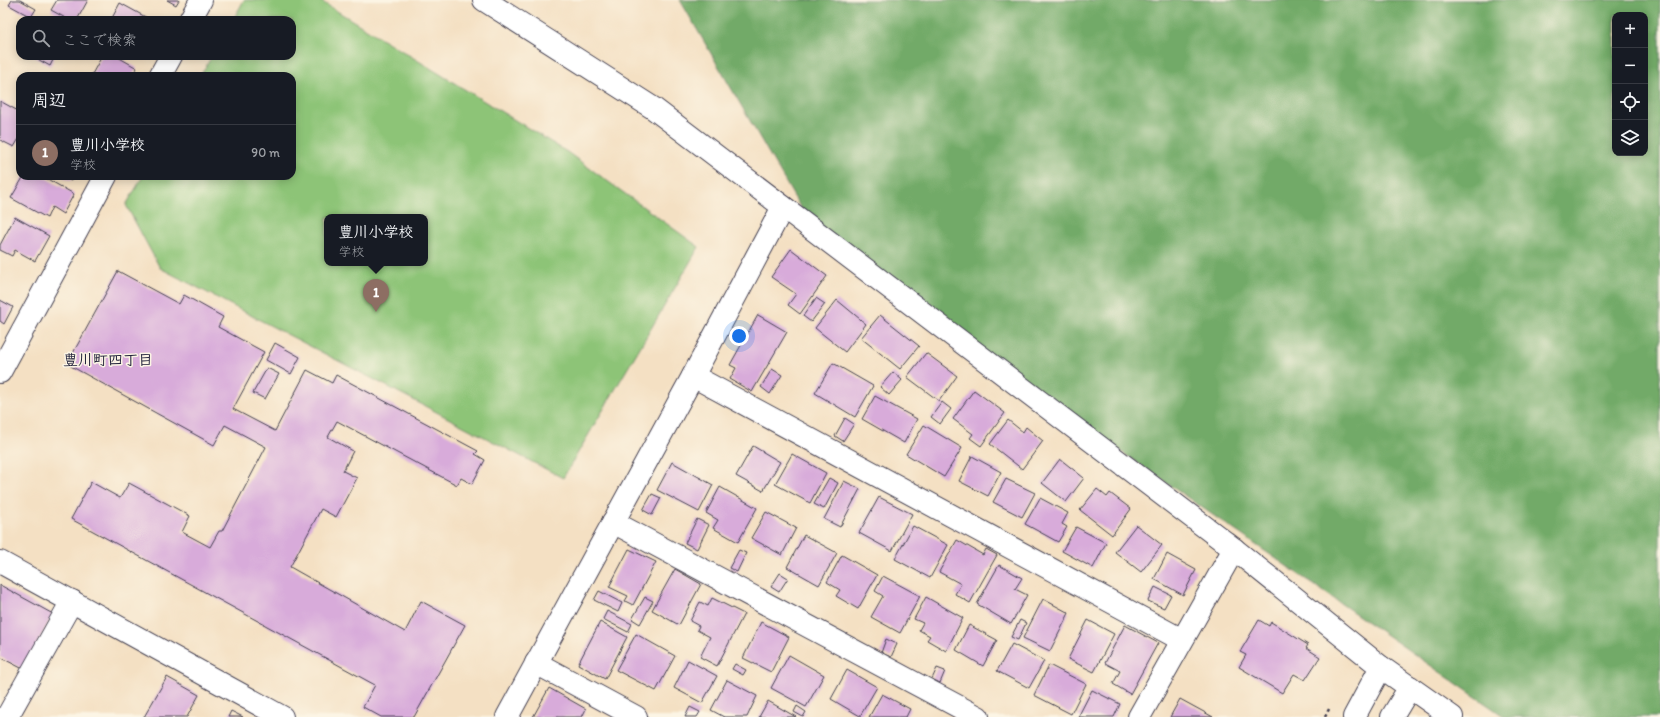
<!DOCTYPE html>
<html lang="ja">
<meta charset="utf-8">
<style>
:root{--surface:#171b24;--page:#20242c;--text:#f1f3f6;--muted:#9ea1a6;--line:#363941;--accent:#7c3aed}
body{margin:0;font-family:Itim,"Klee One",sans-serif;background:var(--page);color:var(--text)}
.controls{position:absolute;right:12px;top:12px;display:grid;overflow:hidden;border-radius:8px;box-shadow:0 2px 10px #0003}
.controls button{width:36px;height:36px;display:grid;place-items:center;padding:0;border:0;border-bottom:1px solid var(--line);background:var(--surface);color:var(--text);font:20px sans-serif}
.you{position:absolute;left:739px;top:336px;width:14px;height:14px;margin:-10px;border:3px solid #fff;border-radius:50%;background:#1a73e8;box-shadow:0 0 0 6px #1a73e833}
.badge{display:grid;place-items:center;width:26px;height:26px;border-radius:50%;background:var(--accent);color:#fff;font-size:13px;font-weight:700}
.pin{position:absolute;translate:-50% -33px;filter:drop-shadow(0 1px 2px #0008)}
.pin::after{content:'';position:absolute;top:21px;width:14px;height:12px;background:inherit;clip-path:polygon(0 0,100% 0,50% 100%)}
.popup{position:absolute;left:324px;top:214px;width:104px;height:52px;box-sizing:border-box;display:grid;place-content:center;border-radius:8px;background:var(--surface);filter:drop-shadow(0 1px 3px #0005);font-size:13px;white-space:nowrap;color:var(--muted)}
.popup b{font-size:15px;color:var(--text)}
.popup::after{content:'';position:absolute;left:50%;top:100%;margin-left:-8px;border:8px solid transparent;border-top-color:var(--surface)}
.list{margin:0;padding:0;list-style:none}
h2{display:flex;justify-content:space-between;align-items:center;height:52px;margin:0;padding:0 16px;font-size:17px}
h2 small{font-size:13px;font-weight:400;color:var(--muted)}
.list li{display:grid;grid-template-columns:26px 1fr auto;gap:12px;align-items:center;box-sizing:border-box;height:56px;padding:0 16px;border-top:1px solid var(--line)}
.list b{display:block;font-size:15px;white-space:nowrap}
.list p{margin:0;font-size:13px;white-space:nowrap;color:var(--muted)}
.list em{font-size:13px;font-style:normal;color:var(--muted)}
.icon{flex:none;width:22px;height:22px;fill:none;stroke:currentColor;stroke-width:2;stroke-linecap:round;stroke-linejoin:round}
.map{position:relative;flex:none;width:1660px;height:717px;overflow:hidden}
.search{position:absolute;background:var(--surface);box-shadow:0 2px 10px #0003;left:16px;top:16px;width:280px;height:44px;display:flex;align-items:center;gap:10px;box-sizing:border-box;padding:0 14px;border-radius:12px;color:var(--muted);font-size:15px}
.panel{position:absolute;background:var(--surface);box-shadow:0 2px 10px #0003;left:16px;top:72px;width:280px;height:108px;border-radius:12px}
.map>svg:first-child{display:block}
.green{fill:#8dc477;stroke:#587359;fill-rule:evenodd}
.forest{fill:#72aa68;stroke:#4a6652;fill-rule:evenodd}
.building{fill:#d8abda}
.lines{fill:none;stroke-linecap:round;stroke-linejoin:round}
.minor-casing{stroke:#423e4f;stroke-width:24}
.path{stroke:#423e4f;stroke-width:2.5;stroke-dasharray:3 3;stroke-linecap:butt}
.minor{stroke:#fff;stroke-width:22}
.labels{text-anchor:middle;dominant-baseline:central;stroke-width:3;stroke-linejoin:round;paint-order:stroke}
.neighbourhood-label{font-size:15px;font-weight:bold;fill:#22223b;stroke:#fcf5e5}
</style>
<div class="map">
<svg width="1660" height="717" viewBox="0 0 1660 717">
<rect width="100%" height="100%" fill="#fcf5e5"/>
<filter id="ink" filterUnits="userSpaceOnUse"><feTurbulence type="fractalNoise" baseFrequency=".025" numOctaves="2"/><feDisplacementMap in="SourceGraphic" scale="8" xChannelSelector="R" yChannelSelector="G"/><feConvolveMatrix kernelMatrix="1 2 1 2 8 2 1 2 1" color-interpolation-filters="sRGB"/></filter>
<filter id="wash" filterUnits="userSpaceOnUse"><feTurbulence type="fractalNoise" baseFrequency=".012" numOctaves="4" result="noise"/><feDisplacementMap in="SourceGraphic" scale="16" xChannelSelector="R" yChannelSelector="G"/><feGaussianBlur stdDeviation="0.9" result="paint"/><feColorMatrix in="noise" values="0 0 0 0 0 0 0 0 0 0 0 0 0 0 0 0 0 1.4 0 .05"/><feComposite in="paint" operator="in"/></filter>
<g filter="url(#wash)">
<rect width="100%" height="100%" fill="#f4e0c3"/>
<!-- green -->
<path class="green" d="M244,0H319L567,152L699,247L563,478L160,268L126,205L143,176H292V76H200L212,56H292V20H233ZM327,217H425V263H327Z"/>
<!-- forest -->
<path class="forest" d="M680,0H1660V717H1505L822,245ZM1615,15H1645V153H1615Z"/>
<g id="blocks">
<!-- building -->
<g class="building">
<path d="M12,0H20L36,9L31,17L9,5Z"/>
<path d="M57,0H88L77,20H69L51,10Z"/>
<path d="M167,0H179L176,5Z"/>
<path d="M120,3L151,20H111Z"/>
<path d="M32,56H55L50,66Z"/>
<path d="M102,56H116L137,68L132,76H91Z"/>
<path d="M0,101L20,112V137L14,147L0,140Z"/>
<path d="M24,176H42L74,194L63,214L52,207L47,218L11,198Z"/>
<path d="M62,176H73L71,181Z"/>
<path d="M15,217L49,236L35,261L15,250L12,256L0,250V245Z"/>
<path d="M791,249L827,276L800,314L788,305L796,294L771,277Z"/>
<path d="M118,271L179,304L184,295L223,317L218,327L264,352L233,409L275,431L307,370L332,383L336,375L478,451L475,454L485,460L472,484L461,478L457,485L337,421L328,437L353,451L343,471L357,478L336,517L321,509L290,567L405,632L421,601L465,625L414,717H381L363,707L375,685L71,519L91,482L120,498L129,483L190,516L182,532L210,547L219,531H222L266,447L225,425L214,445L67,364Z"/>
<path d="M816,298L825,304L811,322L803,316Z"/>
<path d="M0,300L13,307L4,324L0,321Z"/>
<path d="M837,300L866,324L845,352L815,328Z"/>
<path d="M758,315L787,332L752,392L730,379L736,368L730,365Z"/>
<path d="M880,315L919,346L900,369L861,338Z"/>
<path d="M275,343L300,357L291,374L266,360Z"/>
<path d="M926,353L957,376L939,401L907,377Z"/>
<path d="M833,363L873,386L855,417L815,393Z"/>
<path d="M267,368L279,374L265,399L253,393Z"/>
<path d="M772,369L782,375L770,394L761,387Z"/>
<path d="M893,372L902,380L889,395L880,387Z"/>
<path d="M974,390L1005,413L981,446L970,438L973,434L953,419Z"/>
<path d="M875,396L917,419L904,443L862,419Z"/>
<path d="M942,402L951,409L940,424L931,417Z"/>
<path d="M845,418L854,424L843,441L835,436Z"/>
<path d="M1008,420L1023,432L1026,427L1043,441L1022,469L990,444Z"/>
<path d="M924,425L962,448L944,477L906,454Z"/>
<path d="M753,446L780,462L763,491L736,476Z"/>
<path d="M792,454L826,473L810,503L775,484Z"/>
<path d="M972,456L1001,472L988,496L959,481Z"/>
<path d="M1060,459L1084,478L1066,502L1042,483Z"/>
<path d="M672,462L713,485L699,512L657,490Z"/>
<path d="M829,478L838,483L824,509L814,504Z"/>
<path d="M1006,479L1035,493L1022,517L993,502Z"/>
<path d="M844,481L860,489L840,527L824,519Z"/>
<path d="M720,487L757,508L738,542L713,528L718,520L706,513Z"/>
<path d="M1097,489L1107,497L1110,493L1131,509L1112,535L1080,510Z"/>
<path d="M652,494L661,498L652,515L643,510Z"/>
<path d="M879,497L912,514L892,551L859,533Z"/>
<path d="M1040,498L1068,513L1062,524L1067,527L1058,542L1025,524Z"/>
<path d="M766,512L796,528L782,555L751,538Z"/>
<path d="M697,519L709,525L697,549L685,543Z"/>
<path d="M1136,525L1162,545L1141,572L1115,552Z"/>
<path d="M913,526L948,545L930,578L895,559Z"/>
<path d="M1076,527L1106,543L1093,568L1062,551Z"/>
<path d="M804,535L837,553L819,585L787,567Z"/>
<path d="M957,540L983,555L986,549L997,555L970,603L955,594L961,584L939,572Z"/>
<path d="M629,549L656,562L633,605L625,601L628,596L609,587Z"/>
<path d="M739,550L746,553L737,572L729,568Z"/>
<path d="M1167,554L1196,570L1183,595L1154,579Z"/>
<path d="M842,555L877,575L858,609L836,596L840,590L827,582Z"/>
<path d="M999,565L1022,578L1015,589L1027,595L1011,624L977,604Z"/>
<path d="M675,569L701,584L679,625L652,610Z"/>
<path d="M780,573L788,578L779,592L771,587Z"/>
<path d="M883,576L920,596L900,633L871,617L883,596L875,591Z"/>
<path d="M0,585L53,614L23,669L0,657Z"/>
<path d="M1155,587L1171,595L1164,608L1148,601Z"/>
<path d="M599,591L622,603L618,612L594,600Z"/>
<path d="M645,597L653,601L640,624L632,619Z"/>
<path d="M926,597L963,618L946,651L927,640L930,636L919,630L923,623L914,619Z"/>
<path d="M712,598L744,614L717,666L700,657L710,637L697,630L699,626L690,621L700,602L708,606Z"/>
<path d="M1043,599L1069,613L1050,651L1023,638Z"/>
<path d="M607,611L632,624L628,632L603,619Z"/>
<path d="M1020,620L1026,623L1018,640L1011,637Z"/>
<path d="M1088,620L1114,634L1094,672L1068,659Z"/>
<path d="M1259,620L1269,626L1271,622L1308,645L1306,648L1320,657L1305,680L1294,674L1282,693L1239,667L1246,655L1240,652Z"/>
<path d="M600,622L627,637L605,679L578,664Z"/>
<path d="M761,622L789,637L771,672L743,658Z"/>
<path d="M969,625L997,640L983,666L956,650Z"/>
<path d="M1125,625L1158,643L1130,694L1113,684L1120,671L1105,663Z"/>
<path d="M636,634L675,656L656,691L616,670Z"/>
<path d="M886,639L897,644L891,657L881,653Z"/>
<path d="M1012,644L1044,661L1029,688L997,671Z"/>
<path d="M789,655L824,675L806,707L771,688Z"/>
<path d="M688,660L717,676L702,703L674,688Z"/>
<path d="M735,664L746,670L743,675L732,669Z"/>
<path d="M1049,665L1086,684L1071,714L1034,695Z"/>
<path d="M937,668L945,671L940,683L932,679Z"/>
<path d="M847,670L877,687L860,716L831,699Z"/>
<path d="M167,677L199,695L187,717H144Z"/>
<path d="M727,680L757,696L747,717H724L711,710Z"/>
<path d="M549,688L586,709L582,717H533Z"/>
<path d="M1092,690L1120,704L1114,717H1078Z"/>
<path d="M882,694L910,709L906,717H869Z"/>
<path d="M1180,699L1213,717H1170Z"/>
<path d="M768,701L796,717H759Z"/>
<path d="M797,706L806,712L803,717L794,712Z"/>
<path d="M690,707L700,712L697,717H685Z"/>
<path d="M231,711L243,717H228Z"/>
</g>
</g>
</g>
<g filter="url(#ink)">
<use href="#blocks" fill-opacity="0" stroke="#423e4f" stroke-width="1"/>
<g class="lines">
<!-- minor casing -->
<g class="minor-casing">
<g id="minor">
<path d="M484,0L653,108L1234,549L1381,667L1452,717"/>
<path d="M190,20L201,0"/>
<path d="M160,76L171,56"/>
<path d="M0,372L106,176"/>
<path d="M693,376L1182,640"/>
<path d="M613,522L978,717"/>
<path d="M0,562L282,717"/>
<path d="M536,663L636,717"/>
<path d="M7,717L72,601"/>
<path d="M507,717L693,376L783,207"/>
<path d="M1139,717L1234,549"/>
<path d="M1354,717L1381,667"/>
<path d="M1392,717L1410,687"/>
</g>
</g>
<!-- path -->
<path class="path" d="M1325,717L1330,707"/>
<!-- minor -->
<use href="#minor" class="minor"/>
</g>
</g>
<g class="labels">
<!-- neighbourhood labels -->
<g class="neighbourhood-label">
<text x="108" y="360">豊川町四丁目</text>
</g>
</g>
</svg>
<div class="controls">
<button>+</button>
<button>−</button>
<button><svg class="icon" aria-label="locate" viewBox="0 0 24 24"><circle cx="12" cy="12" r="6"/><path d="M12 2v4M12 18v4M2 12h4M18 12h4"/></svg></button>
<button><svg class="icon" aria-label="layers" viewBox="0 0 24 24"><path d="M12 4l9 5-9 5-9-5zM3 14l9 5 9-5"/></svg></button>
</div>
<div class="you"></div>
<div class="pin badge" style="left:376px;top:312px;background:#8d6e63">1</div>
<div class="popup"><b>豊川小学校</b>学校</div>
<div class="search"><svg class="icon" aria-label="search" viewBox="0 0 24 24"><circle cx="10" cy="10" r="6"/><path d="M15 15l6 6"/></svg>ここで検索</div>
<section class="panel">
<h2>周辺<small></small></h2>
<ul class="list">
<li><span class="badge" style="background:#8d6e63">1</span><div><b>豊川小学校</b><p>学校</p></div><em>90 m</em></li>
</ul>
</section>
</div>
